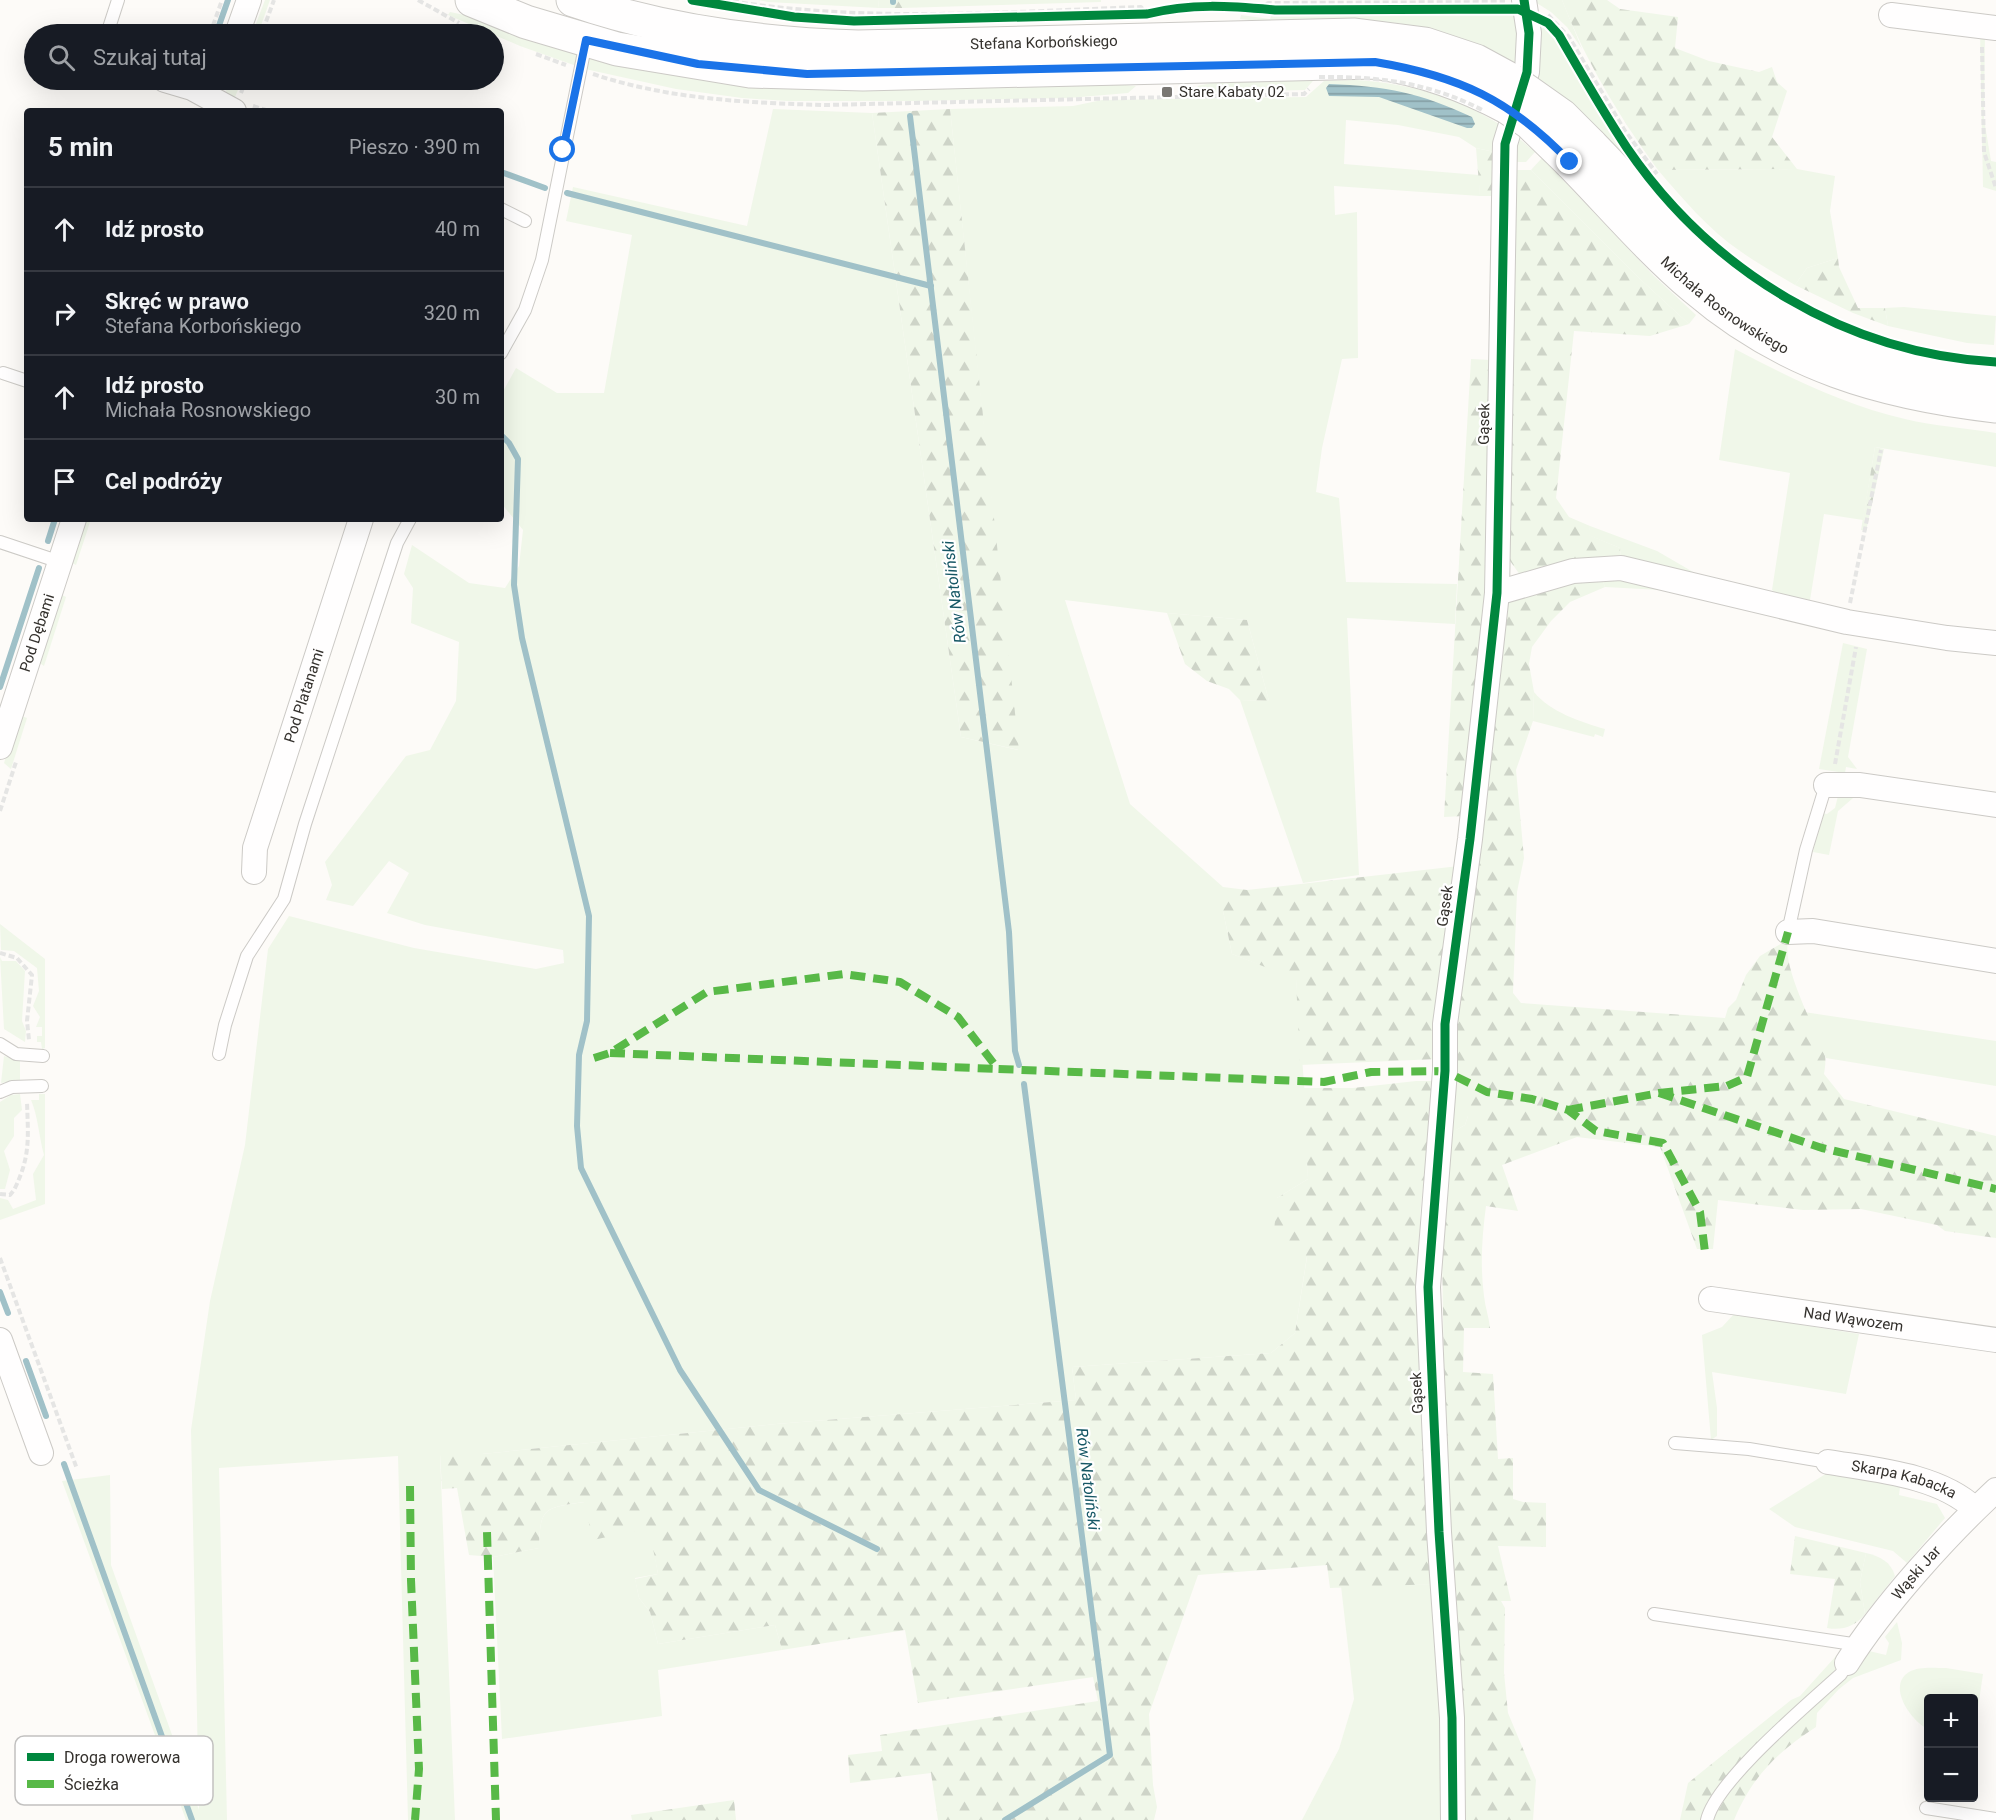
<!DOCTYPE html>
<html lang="pl">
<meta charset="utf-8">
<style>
:root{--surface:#171b24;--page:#242831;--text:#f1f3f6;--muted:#9ea1a6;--line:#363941}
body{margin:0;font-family:Roboto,sans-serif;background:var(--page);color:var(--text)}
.controls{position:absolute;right:18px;bottom:18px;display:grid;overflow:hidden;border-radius:6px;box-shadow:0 6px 24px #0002}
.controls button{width:54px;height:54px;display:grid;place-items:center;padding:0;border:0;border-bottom:2px solid var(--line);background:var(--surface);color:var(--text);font:30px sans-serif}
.stop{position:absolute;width:18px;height:18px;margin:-14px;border:4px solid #1a73e8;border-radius:50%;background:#fff}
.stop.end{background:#1a73e8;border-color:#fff;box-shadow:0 2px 6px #0008}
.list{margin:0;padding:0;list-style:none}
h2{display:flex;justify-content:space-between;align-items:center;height:78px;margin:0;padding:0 24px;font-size:26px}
h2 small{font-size:20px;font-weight:400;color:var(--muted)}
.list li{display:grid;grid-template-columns:39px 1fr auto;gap:18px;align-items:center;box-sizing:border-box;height:84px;padding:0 24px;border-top:2px solid var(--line)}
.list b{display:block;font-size:22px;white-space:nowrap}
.list p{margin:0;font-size:20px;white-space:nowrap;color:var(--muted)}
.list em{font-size:20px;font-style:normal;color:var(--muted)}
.icon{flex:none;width:33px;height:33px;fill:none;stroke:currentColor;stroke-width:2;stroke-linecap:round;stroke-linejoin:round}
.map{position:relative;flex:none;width:1996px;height:1820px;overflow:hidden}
.search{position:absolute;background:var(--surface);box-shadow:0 6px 24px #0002;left:24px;top:24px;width:480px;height:66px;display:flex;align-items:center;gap:15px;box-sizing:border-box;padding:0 21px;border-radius:33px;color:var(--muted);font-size:22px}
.panel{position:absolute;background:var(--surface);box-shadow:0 6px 24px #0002;left:24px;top:108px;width:480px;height:414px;border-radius:6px}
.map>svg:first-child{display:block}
.green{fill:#f0f7e9}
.forest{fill:url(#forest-firs)}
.water{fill:url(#water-rules)}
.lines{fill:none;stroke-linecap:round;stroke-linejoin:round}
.stream{stroke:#a0c1c8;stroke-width:6}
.lane-casing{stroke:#cccac6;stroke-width:14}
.street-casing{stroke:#cccac6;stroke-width:26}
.secondary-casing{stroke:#cccac6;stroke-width:35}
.path{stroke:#e5e5e4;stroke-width:4;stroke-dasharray:6 3;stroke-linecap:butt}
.lane{stroke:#fffefe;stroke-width:12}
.street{stroke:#fffefe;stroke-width:24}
.secondary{stroke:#fffefe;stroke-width:33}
.secondary-bridge-casing{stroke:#cccac6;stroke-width:35;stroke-linecap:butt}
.path-bridge{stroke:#e5e5e4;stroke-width:4;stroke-dasharray:6 3;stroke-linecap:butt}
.secondary-bridge{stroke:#fffefe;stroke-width:33}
.quiet{stroke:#58b947;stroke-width:8;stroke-dasharray:15 8;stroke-linecap:butt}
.cycleway-casing{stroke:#fff;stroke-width:13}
.cycleway{stroke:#00873e;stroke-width:9}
.route{stroke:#1a73e8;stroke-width:8}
.poi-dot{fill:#7a7874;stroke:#fff;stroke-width:2}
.labels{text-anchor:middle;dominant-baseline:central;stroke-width:4.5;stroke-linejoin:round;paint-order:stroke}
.street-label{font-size:15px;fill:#34312d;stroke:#fff}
.poi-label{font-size:15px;fill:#34312d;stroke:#fff;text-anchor:start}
.water-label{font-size:16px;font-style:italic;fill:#165765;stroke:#fff}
.key{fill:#fff;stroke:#c2c1c0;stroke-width:1.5}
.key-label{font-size:16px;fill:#34312d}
</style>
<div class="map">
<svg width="1996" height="1820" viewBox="0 0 1996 1820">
<defs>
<pattern id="forest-firs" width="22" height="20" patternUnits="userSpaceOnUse" patternTransform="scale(1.5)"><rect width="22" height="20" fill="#f0f7e9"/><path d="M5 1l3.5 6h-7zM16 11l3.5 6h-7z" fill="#ced4c8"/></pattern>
<pattern id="water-rules" width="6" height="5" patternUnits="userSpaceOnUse" patternTransform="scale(1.5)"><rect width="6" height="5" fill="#a0c1c8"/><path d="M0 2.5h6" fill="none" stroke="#839da3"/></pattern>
</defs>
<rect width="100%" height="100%" fill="#fdfbf8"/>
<!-- green -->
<g class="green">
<path d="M265,0H270L258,34H252Z"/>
<path d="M758,0H878L879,8L768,2Z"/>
<path d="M902,0H1101V2L902,8Z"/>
<path d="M1532,0H1562L1582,49L1567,27L1551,12Z"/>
<path d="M450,12L489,20L650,71L766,87L1071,80L1136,86L1128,93L1069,98L916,101H787L742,98L676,89L585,69L520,46L448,15Z"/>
<path d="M1361,14H1515L1518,16L1521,68L1443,34L1398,23L1354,21L1302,26L1240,19L1241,15L1270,19L1271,16Z"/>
<path d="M1545,27L1558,40L1631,159L1629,163L1535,77L1539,30Z"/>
<path d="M1980,30L1985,31L1984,119L1991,161L1996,162V191L1983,187Z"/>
<path d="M1319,74L1305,90L1205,92L1197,86L1251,75Z"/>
<path d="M227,80H242L233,102L226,93Z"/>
<path d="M1356,80C1411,84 1452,95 1499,124V153L1476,148L1459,137L1398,125L1346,120L1344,164L1479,175L1480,196L1334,186L1335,215L1357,212L1358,358L1342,359L1322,448L1316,492L1339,498L1346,582L1457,584L1455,624L1347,618L1359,875L1303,883L1240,700L1269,701L1247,620L1167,613L1065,600L1130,804L1223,887V911L1232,954L1296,978L1306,1110L1308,1179L1277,1198L1307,1256L1295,1333L1271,1353L1072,1367L1076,1400L776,1424L482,1454L440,1455L455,1820H408L398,1456L219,1468L227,1820H186L62,1481L110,1475L111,1565L199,1810L191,1430L210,1301L245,1145L268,949L289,916L414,948L536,969L564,963L563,950L425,925L387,913L409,873L389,861L353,906L326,900L332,885L325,862L406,756L430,750L456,701L459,642L411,623L413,588L404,574L412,545L469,583L505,588L519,566L523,530L501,503V395L516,368L557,393H604L632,235L566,221L573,187L747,226L773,109L872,113L961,737L1018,750L950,109L1073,106L1102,100L1306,97L1324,81Z"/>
<path d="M1515,135L1535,152L1526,162H1511Z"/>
<path d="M1542,158L1654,276L1696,315L1689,324L1639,278L1531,170Z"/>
<path d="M1797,169L1835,176L1830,211L1838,258L1807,268L1795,285C1776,274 1757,263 1740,251C1708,229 1683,199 1658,170Z"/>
<path d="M1904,307L1996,316L1994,345L1967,343L1888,326L1885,308Z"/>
<path d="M1735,349C1790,378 1844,405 1905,419C1934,426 1966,428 1996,433V467L1875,447L1863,520L1824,514L1810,600L1776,593L1772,590L1790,473L1719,460Z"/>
<path d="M83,519H91L76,565L72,563Z"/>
<path d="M1590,526L1657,551L1712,583L1621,565L1620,548L1588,535Z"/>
<path d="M1599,571L1679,591L1605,587Z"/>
<path d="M62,595L66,597L44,666L37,661Z"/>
<path d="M1843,643L1867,649L1848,757L1857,769L1846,767L1845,773L1819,769Z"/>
<path d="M1534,692C1550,712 1581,722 1605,729L1603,737L1595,734L1594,737L1533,721Z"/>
<path d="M19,715L27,718L11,769L4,763Z"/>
<path d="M1838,796L1853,798L1838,811L1829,855L1813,852L1821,813L1827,814L1835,808Z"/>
<path d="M0,924L45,959V1048L42,1049L41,1042H37V1036H42V1027H36L40,1017L33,1006L39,991L37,968L14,951L1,950Z"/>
<path d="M0,957L2,961H16L25,971L22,1021L26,1031L25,1042L4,1029Z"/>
<path d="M1804,1012L1996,1041V1086L1826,1058Z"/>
<path d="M4,1056L20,1061V1080L1,1083Z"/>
<path d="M1450,1066L1468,1080V1116L1465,1125L1456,1130H1444Z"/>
<path d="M20,1094L22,1110L14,1118V1136L4,1151L10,1170L5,1189H0V1102L11,1095Z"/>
<path d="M39,1094H45V1204L0,1220V1198L8,1200L13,1209L36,1200L33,1174L44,1155C39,1137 38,1116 31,1100H39Z"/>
<path d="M1734,1314L1859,1334L1846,1394L1712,1372L1717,1408V1436L1711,1440L1702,1335L1722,1327Z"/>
<path d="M1832,1470L1901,1479L1899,1495L1937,1504L1945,1518L1907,1563L1893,1551L1795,1527L1769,1509Z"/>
<path d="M585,1502L650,1528L658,1574L635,1578L639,1598L650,1612L658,1644L775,1625L782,1650L658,1670L662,1716L502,1739L493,1557L539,1548C540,1506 545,1508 585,1502Z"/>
<path d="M1866,1553C1880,1556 1891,1562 1895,1576L1865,1614L1860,1582Z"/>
<path d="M1436,1584L1444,1694L1442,1820H1302L1339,1749L1354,1699L1341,1586Z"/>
<path d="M1897,1622L1902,1643L1901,1660L1853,1678L1839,1689V1680L1865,1653L1869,1651L1886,1655L1889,1643L1885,1637Z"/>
<path d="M1946,1668L1983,1674L1974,1735V1698H1928V1729C1912,1722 1886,1686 1909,1672C1919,1666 1935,1668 1946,1668Z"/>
</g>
<!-- forest -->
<g class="forest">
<path d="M878,0H902V8H879Z"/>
<path d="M1562,0H1607L1620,9L1678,17L1675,48L1709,61L1759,72L1772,67L1777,82L1787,91L1772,137L1797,169L1658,170C1619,116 1586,62 1562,0Z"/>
<path d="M950,109L1019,750L961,737L872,113Z"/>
<path d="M1476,148L1499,153L1496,196H1480Z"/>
<path d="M1511,170H1531L1639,278L1689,324L1650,336L1574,331L1556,498L1569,517L1590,526L1589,535L1620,548L1621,565L1523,579L1505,554Z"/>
<path d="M1838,258L1839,267L1858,308H1885L1888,326L1853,313L1795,285L1807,268Z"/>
<path d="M1471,359L1491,360L1486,576L1464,816L1444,817Z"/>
<path d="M1875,447L1884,449L1866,531L1861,530Z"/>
<path d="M1599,571L1605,587L1570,602L1551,621L1532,647L1529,664L1534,692L1533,721L1516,770L1524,858L1517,892L1513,993L1521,1003L1725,1018L1728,1008L1736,1000L1746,975L1760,956L1789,939C1779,963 1817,1031 1825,1056C1826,1061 1825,1068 1824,1074L1844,1099L1996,1136V1238L1945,1231L1937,1225L1861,1209L1803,1210L1718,1200L1713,1249H1697L1660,1147L1577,1137L1502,1165L1518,1211L1486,1206C1482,1236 1480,1266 1484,1296C1485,1307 1489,1317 1490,1328H1464L1463,1372L1493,1374L1498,1459L1513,1458V1499L1523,1502L1546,1503V1547L1498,1546L1511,1601H1501L1505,1608L1504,1673L1508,1713L1536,1780L1533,1820H1460L1446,1504L1441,1187L1444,1130H1456L1465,1125L1468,1116V1080L1450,1066L1503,614L1509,601Z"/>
<path d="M1167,613L1247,620L1269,701L1240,700L1229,689L1207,681L1185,664Z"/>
<path d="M1459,866L1437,1059L1300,1065L1296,979L1232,954L1223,911V887L1247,890Z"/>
<path d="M1416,1081H1435L1420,1214L1421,1341L1436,1584L1330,1588L1327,1565L1198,1575L1149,1714L1153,1785L1157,1807L1154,1820H938L931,1773L850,1783L848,1755L882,1751L880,1735L1098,1701L1093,1677L918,1703L905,1630L782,1650L775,1625L658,1644L650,1612L639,1598L635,1579L658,1574L649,1528L593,1540L584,1502C545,1508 540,1506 539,1548L493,1557L469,1555L457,1488L442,1489L440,1454H482L776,1424L1076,1400L1072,1367L1271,1353L1295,1333L1307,1257L1273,1243L1277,1198L1308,1179L1303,1088H1353Z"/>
<path d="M1795,1536L1866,1553L1860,1582L1865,1614C1856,1626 1842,1631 1827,1628L1835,1579L1790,1574Z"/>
<path d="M1836,1656L1840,1660L1835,1670L1727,1777L1707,1802L1702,1820H1680L1688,1783L1791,1700L1800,1696Z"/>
<path d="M1839,1680V1689L1817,1713L1816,1727C1777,1752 1752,1777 1734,1820H1714L1722,1799L1740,1775Z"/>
<path d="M734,1800L736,1820H632L631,1815Z"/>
</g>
<!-- water -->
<path class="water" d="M1329,84C1387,86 1420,93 1472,117L1475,124L1472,128H1467L1379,97L1329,96L1326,88Z"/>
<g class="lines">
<!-- stream -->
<g class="stream">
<path d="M893,0V2"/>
<path d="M216,34L228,0"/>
<path d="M910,116L1009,932L1015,1051L1019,1065"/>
<path d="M501,172L545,188"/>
<path d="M567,193L931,286"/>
<path d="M501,435L509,443L518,459L514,585L522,638L589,916L587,1021L579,1055L577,1126L581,1168L680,1370L759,1490L877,1549"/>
<path d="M48,541L55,519"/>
<path d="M0,687L39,568"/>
<path d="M0,1292L8,1313"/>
<path d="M26,1361L46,1416"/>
<path d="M64,1464L192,1820"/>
<path d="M1005,1820L1110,1755L1024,1084"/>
</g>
<!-- lane casing -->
<g class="lane-casing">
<g id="lane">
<path d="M107,34L118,0"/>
<path d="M501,209L525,221"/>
<path d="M501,353L525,310L542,260L586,42"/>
<path d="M3,373L27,381"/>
<path d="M0,542L60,562"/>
<path d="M1788,932L1806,850L1826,785"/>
<path d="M0,1044L16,1054L43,1056"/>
<path d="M219,1054L225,1025L247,956L284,899L305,824L397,543L410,519"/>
<path d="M0,1092L12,1087L42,1086"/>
<path d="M1675,1443L1749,1449L1828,1462"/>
<path d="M1654,1614L1859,1645"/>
<path d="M1926,1808L1996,1819"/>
<path d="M1707,1820C1716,1781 1808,1704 1841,1674L1847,1663"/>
</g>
</g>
<!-- street casing -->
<g class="street-casing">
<g id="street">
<path d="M1891,15L1996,28"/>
<path d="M237,34L249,0"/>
<path d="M165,80L192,88L234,111"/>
<path d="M1497,593L1573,571L1621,568L1847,622L1947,638L1996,643"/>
<path id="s1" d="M0,747L74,519"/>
<path d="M1826,785H1860L1996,805"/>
<path id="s2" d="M254,872L255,848L361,519"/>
<path d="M1788,932L1813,931L1996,961"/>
<path id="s3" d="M1711,1299L1996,1340"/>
<path d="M0,1340L41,1453"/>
<path id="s4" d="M1828,1462C1876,1470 1939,1475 1975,1509"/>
<path id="s5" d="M1847,1663C1883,1606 1946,1536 1996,1490"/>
<path d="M1453,1820L1452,1718L1439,1532L1428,1287L1445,1071V1024L1470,839L1497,593L1505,144L1527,72L1529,33L1524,0"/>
</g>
</g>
<!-- secondary casing -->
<g class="secondary-casing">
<g id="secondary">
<path d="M472,0L526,22L617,49L750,71L863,74L1375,62C1424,70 1464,84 1507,107"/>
<path id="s6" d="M573,0C665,32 761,44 858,47L1355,35L1425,44L1476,61L1511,80"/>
<path d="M1590,144C1638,193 1683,247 1737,288C1812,345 1904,372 1996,379"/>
<path id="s7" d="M1570,162C1611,204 1650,250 1695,288C1785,365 1882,393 1996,406"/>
</g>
</g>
<!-- path -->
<g class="path">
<path d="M418,0L459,23"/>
<path d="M724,0C862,23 1001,12 1141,7L1147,14"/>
<path d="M1260,11L1268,3L1505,2"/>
<path d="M1548,15L1569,37L1625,131L1657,174"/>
<path d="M263,30L274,0"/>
<path d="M210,34L222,0"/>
<path d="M1982,47L1984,152L1996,188"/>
<path d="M536,54L566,65"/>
<path d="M593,74C667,99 748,103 825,105L1304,94L1309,89"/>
<path d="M241,93L246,80"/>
<path d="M253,106L269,111"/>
<path d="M1850,603L1881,450"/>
<path d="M1835,764L1856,647"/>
<path d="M0,811L16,762"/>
<path d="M0,953L17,958L32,975L27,1021L29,1040"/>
<path d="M0,1194L10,1195L14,1190C31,1156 28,1137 27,1101"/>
<path d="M0,1258L77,1469"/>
</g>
<!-- lane -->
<use href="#lane" class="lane"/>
<!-- street -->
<use href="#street" class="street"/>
<!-- secondary -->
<use href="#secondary" class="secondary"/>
<!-- secondary-bridge casing -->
<g class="secondary-bridge-casing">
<g id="secondary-bridge">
<path d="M1511,80L1562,116L1590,144"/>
<path d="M1507,107L1530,123L1570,162"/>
</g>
</g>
<!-- path-bridge -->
<path class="path-bridge" d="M1319,77C1378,76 1432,83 1484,111"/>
<!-- secondary-bridge -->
<use href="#secondary-bridge" class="secondary-bridge"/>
<!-- quiet -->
<g class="quiet">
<path d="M610,1053L998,1069"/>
<path d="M594,1058L610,1053L707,992L844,974L900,982L958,1017L998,1069L1324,1082L1371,1072L1445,1071L1487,1092L1532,1099L1568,1110L1596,1131L1663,1143L1700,1212L1705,1252"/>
<path d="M1659,1093L1822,1148L1996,1189"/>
<path d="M1568,1110L1659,1093L1727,1086L1747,1077L1788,932"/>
<path d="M410,1486L411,1580L419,1769L415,1820"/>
<path d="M487,1532L496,1820"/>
</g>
<!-- cycleway casing -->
<g class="cycleway-casing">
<g id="cycleway">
<path d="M692,0L794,17L854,21L1147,14C1191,3 1230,6 1275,10L1518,9L1548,23L1559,35C1581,73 1603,112 1627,148C1711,271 1847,354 1996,362"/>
<path d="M1453,1820L1452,1718L1439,1532L1428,1287L1445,1071V1024L1470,839L1497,593L1505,144L1527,72L1529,33L1524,0"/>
</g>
</g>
<!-- cycleway -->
<use href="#cycleway" class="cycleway"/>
</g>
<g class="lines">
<!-- route -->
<path class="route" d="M563,150L586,40L698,64L807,74L1375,62C1459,76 1511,100 1570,162"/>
</g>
<!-- markers -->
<rect class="poi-dot" x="1161" y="86" width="12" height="12" rx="3"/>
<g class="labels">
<!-- street labels -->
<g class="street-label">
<text stroke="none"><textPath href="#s6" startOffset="476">Stefana Korbońskiego</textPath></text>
<text stroke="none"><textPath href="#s7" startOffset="212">Michała Rosnowskiego</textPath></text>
<text transform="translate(1484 424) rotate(-89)">Gąsek</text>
<text stroke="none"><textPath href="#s1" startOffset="120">Pod Dębami</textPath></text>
<text stroke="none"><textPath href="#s2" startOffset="184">Pod Platanami</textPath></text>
<text transform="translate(1445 906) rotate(-82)">Gąsek</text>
<text stroke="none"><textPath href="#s3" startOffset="144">Nad Wąwozem</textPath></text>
<text transform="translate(1417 1393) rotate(-93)">Gąsek</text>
<text stroke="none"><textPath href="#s4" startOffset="78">Skarpa Kabacka</textPath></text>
<text stroke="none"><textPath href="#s5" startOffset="114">Wąski Jar</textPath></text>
</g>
<!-- poi labels -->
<g class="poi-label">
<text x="1179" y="92">Stare Kabaty 02</text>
</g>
<!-- water labels -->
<g class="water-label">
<text transform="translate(954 592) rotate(-97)">Rów Natoliński</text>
<text transform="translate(1088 1479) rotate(83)">Rów Natoliński</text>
</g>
</g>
<!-- legend -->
<rect x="15" y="1736" width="198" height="69" rx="9" class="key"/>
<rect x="27" y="1753" width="27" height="8" fill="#00873e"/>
<rect x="27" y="1780" width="27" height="8" fill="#58b947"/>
<g class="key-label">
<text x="64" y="1763">Droga rowerowa</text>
<text x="64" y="1790">Ścieżka</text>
</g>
</svg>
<div class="controls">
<button>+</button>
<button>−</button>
</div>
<div class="stop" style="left:563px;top:150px"></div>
<div class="stop end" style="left:1570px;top:162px"></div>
<div class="search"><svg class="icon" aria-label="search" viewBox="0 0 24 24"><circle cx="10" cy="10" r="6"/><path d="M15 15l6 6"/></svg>Szukaj tutaj</div>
<section class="panel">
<h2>5 min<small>Pieszo · 390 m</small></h2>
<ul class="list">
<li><svg class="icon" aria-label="ahead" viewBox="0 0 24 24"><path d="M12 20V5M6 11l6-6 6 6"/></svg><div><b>Idź prosto</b></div><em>40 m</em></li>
<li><svg class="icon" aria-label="right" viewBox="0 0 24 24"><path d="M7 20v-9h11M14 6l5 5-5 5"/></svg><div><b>Skręć w prawo</b><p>Stefana Korbońskiego</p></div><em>320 m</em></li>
<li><svg class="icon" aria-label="ahead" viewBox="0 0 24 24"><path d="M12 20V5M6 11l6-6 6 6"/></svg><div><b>Idź prosto</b><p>Michała Rosnowskiego</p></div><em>30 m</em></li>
<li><svg class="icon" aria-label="arrive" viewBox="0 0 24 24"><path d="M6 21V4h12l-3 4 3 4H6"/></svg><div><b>Cel podróży</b></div></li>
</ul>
</section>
</div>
